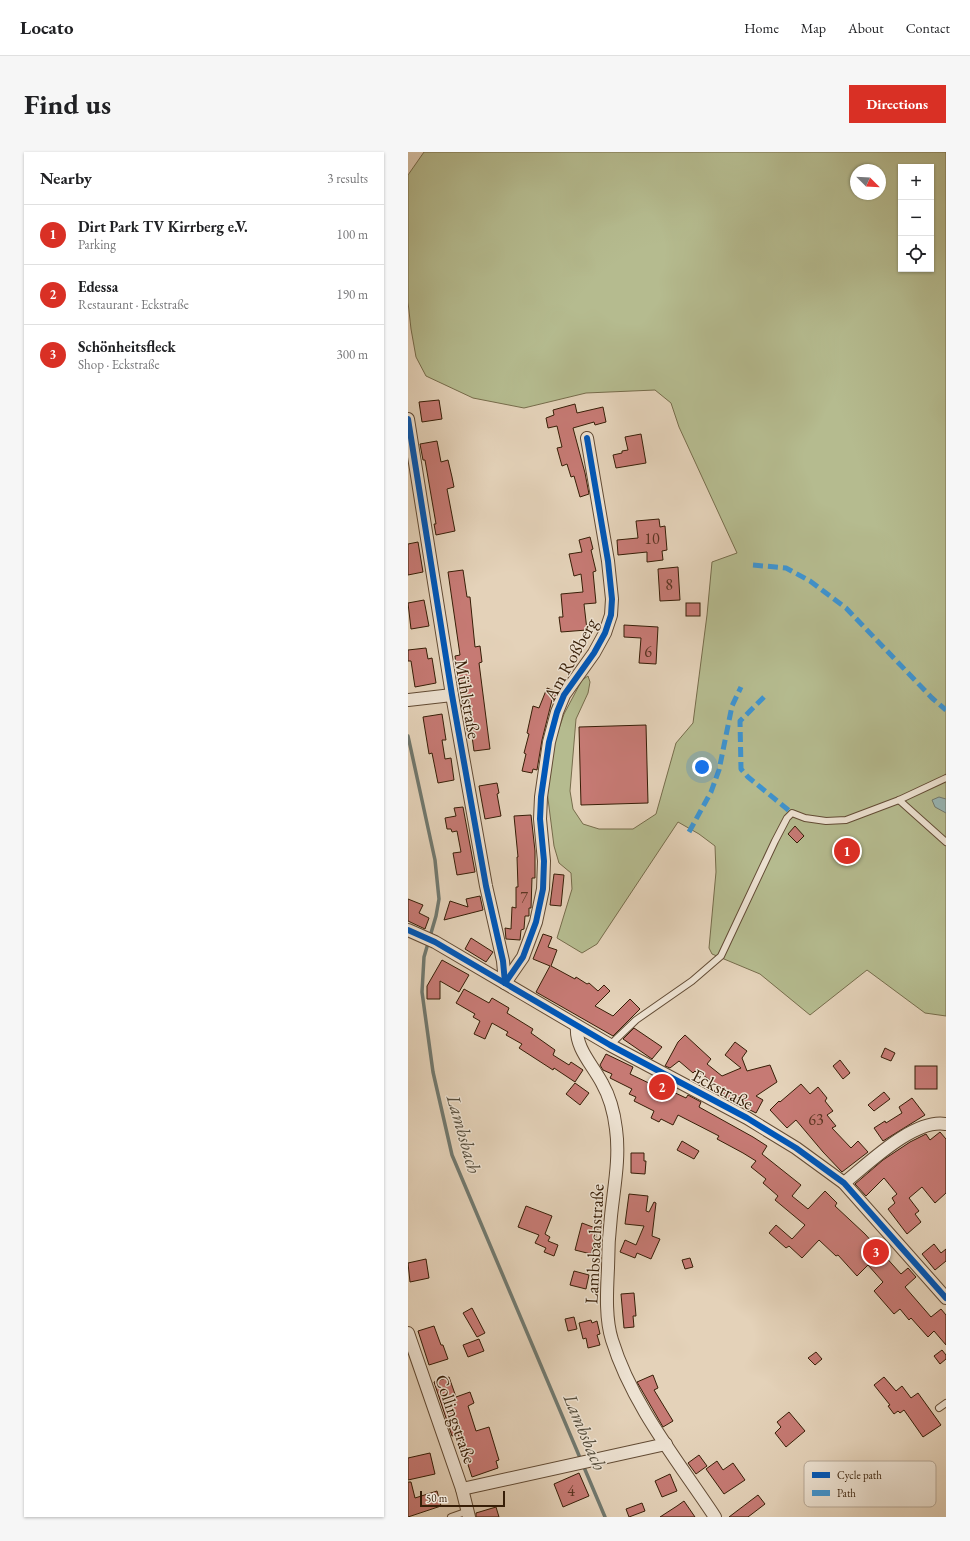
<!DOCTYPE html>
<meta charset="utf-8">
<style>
:root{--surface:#fff;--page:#f6f6f6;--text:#202124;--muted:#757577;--line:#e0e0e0;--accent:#d93025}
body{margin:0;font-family:"EB Garamond",serif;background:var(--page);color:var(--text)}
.controls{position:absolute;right:12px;top:12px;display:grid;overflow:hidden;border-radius:0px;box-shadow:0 1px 3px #0004}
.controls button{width:36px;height:36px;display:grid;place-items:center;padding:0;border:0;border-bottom:1px solid var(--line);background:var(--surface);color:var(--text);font:20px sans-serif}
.compass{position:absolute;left:442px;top:12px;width:36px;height:36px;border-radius:50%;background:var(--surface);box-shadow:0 1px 3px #0004;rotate:114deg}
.scale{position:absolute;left:12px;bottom:10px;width:85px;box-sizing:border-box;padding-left:4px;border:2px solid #371e07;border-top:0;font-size:11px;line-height:14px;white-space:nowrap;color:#371e07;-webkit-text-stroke:3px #ede2d2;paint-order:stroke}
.you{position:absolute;left:294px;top:615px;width:14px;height:14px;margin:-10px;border:3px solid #fff;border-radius:50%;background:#1a73e8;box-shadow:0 0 0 6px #1a73e833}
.badge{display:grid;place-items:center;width:26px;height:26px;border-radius:50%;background:var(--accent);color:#fff;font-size:13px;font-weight:700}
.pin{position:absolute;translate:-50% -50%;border:2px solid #fff;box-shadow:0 1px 4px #0006}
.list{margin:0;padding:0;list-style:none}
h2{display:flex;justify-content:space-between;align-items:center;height:52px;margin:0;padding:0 16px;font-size:17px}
h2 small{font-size:13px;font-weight:400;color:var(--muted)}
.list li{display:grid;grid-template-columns:26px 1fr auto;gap:12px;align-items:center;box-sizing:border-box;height:60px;padding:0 16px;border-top:1px solid var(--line)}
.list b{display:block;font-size:15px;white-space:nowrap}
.list p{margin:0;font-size:13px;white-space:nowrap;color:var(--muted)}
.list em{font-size:13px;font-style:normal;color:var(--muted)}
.icon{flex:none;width:22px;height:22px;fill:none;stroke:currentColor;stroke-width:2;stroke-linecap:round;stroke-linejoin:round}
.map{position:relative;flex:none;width:538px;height:1365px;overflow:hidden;border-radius:0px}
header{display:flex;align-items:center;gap:24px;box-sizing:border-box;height:56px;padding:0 20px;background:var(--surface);border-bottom:1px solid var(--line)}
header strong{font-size:19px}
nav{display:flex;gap:22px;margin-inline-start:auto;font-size:14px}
.intro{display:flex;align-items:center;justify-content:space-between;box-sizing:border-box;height:96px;padding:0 24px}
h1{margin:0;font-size:28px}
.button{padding:10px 18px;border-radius:0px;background:var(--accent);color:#fff;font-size:14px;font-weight:700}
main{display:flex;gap:24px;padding:0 24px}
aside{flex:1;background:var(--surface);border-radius:0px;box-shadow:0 1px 3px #0004}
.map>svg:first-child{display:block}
.green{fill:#b5bb8f;stroke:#766c4b;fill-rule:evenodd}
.water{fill:#97b6b5;stroke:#71796f}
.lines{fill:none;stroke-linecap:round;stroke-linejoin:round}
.stream{stroke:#71796f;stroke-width:3.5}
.building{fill:#c67a74;stroke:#371e07}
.service-casing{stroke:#624b34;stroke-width:8}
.minor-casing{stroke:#624b34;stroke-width:14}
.service{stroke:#ede2d2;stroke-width:6}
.minor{stroke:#ede2d2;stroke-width:12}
.quiet{stroke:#3e94d1;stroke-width:5;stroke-dasharray:10 5;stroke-linecap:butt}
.cycleway-casing{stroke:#ede2d2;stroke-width:8}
.cycleway{stroke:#0057b8;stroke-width:6}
.labels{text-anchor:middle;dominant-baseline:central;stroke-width:3;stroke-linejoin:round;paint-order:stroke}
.number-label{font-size:16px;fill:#5b3522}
.street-label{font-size:18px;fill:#371e07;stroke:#ede2d2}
.water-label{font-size:19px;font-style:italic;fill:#544c3b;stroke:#ede2d2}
.key{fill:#ede2d2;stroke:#b6a795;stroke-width:1}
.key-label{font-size:11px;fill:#371e07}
</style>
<header>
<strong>Locato</strong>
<nav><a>Home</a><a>Map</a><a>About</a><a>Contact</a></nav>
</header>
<div class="intro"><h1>Find us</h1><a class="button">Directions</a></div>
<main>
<aside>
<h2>Nearby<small>3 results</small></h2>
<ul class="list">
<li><span class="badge">1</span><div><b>Dirt Park TV Kirrberg e.V.</b><p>Parking</p></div><em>100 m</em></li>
<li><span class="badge">2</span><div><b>Edessa</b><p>Restaurant · Eckstraße</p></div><em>190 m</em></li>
<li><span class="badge">3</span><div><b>Schönheitsfleck</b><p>Shop · Eckstraße</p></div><em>300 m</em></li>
</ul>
</aside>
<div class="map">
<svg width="538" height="1365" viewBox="0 0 538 1365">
<rect width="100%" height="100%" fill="#e4d2b9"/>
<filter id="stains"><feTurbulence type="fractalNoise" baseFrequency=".005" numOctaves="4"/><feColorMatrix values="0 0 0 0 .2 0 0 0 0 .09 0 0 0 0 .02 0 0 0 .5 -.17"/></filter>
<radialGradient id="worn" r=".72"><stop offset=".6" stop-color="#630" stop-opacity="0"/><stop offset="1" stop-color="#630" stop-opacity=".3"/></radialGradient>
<!-- green -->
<path class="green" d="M16,0H538V864L517,861L459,818L402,863L352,822L304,802L301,796L308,720L307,694L291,682L270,670L189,792L174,801L149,786L164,737L163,721L151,711L146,694L139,639L147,588L156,562L174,528L180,524L182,530L180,541L168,567L162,639L165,657L175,672L191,677H225L248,662L268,591L285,571L299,463L304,410L329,401L271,275L263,251L247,238L178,241L116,256L65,246L18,224L8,205L3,177L0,150V23ZM493,15H523V117H493ZM448,18H472V42H448Z"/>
<!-- water -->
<path class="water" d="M531,645L538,647V661L527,655L524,648Z"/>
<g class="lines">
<!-- stream -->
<path class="stream" d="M0,584L27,708L31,747L28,764L16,805L14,840L25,920L44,1003L197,1365"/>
</g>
<!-- building -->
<g class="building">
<path d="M31,248L34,267L14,270L11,250Z"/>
<path d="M167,252L169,261L195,255L198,270L187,273L186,270L165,276L177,321L181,342L172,345L166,324L163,325L159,312L154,314L149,296L154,295L149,274L140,276L138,266L146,263L145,258Z"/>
<path d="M233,282L238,311L208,316L205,303L214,301V299L220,298L217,285Z"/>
<path d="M29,289L33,310L40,308L44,325L46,335L39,337L47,379L28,383L26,372H28L17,308H15L12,292Z"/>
<path d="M251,367L252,375L257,374L259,398L254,399L255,408L239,410V400L210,403L209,388L230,386L228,369Z"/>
<path d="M182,385L185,397L183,398L188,419L185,420L188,451L176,452L179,478L153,480L151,465H155L153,442L175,440L173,422L166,424L161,402L174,400L171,388Z"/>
<path d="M10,390L15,420L0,423V392Z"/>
<path d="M270,415L272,448L252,449L250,417Z"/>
<path d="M55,418L59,445H62L67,495L72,494L74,510L71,511L82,597L66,599L60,555L54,556L52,545L47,504L52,503L40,420Z"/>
<path d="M16,448L21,474L3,477L0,451Z"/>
<rect x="278" y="451" width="14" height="13"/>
<path d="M216,473L250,475L248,512L231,511L233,486L216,485Z"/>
<path d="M18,496L20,507L24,506L28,531L7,535L3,509H0V498Z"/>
<path d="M139,536L149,540L145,549L144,548L134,588L129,618L125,617L124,621L114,619L118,602L116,601L121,582L119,581L125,554L131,556Z"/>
<path d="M34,562L38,588H34L37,607L43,606L46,628L30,631L24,601L21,602L15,565Z"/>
<path d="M238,573L240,651L173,653L171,575Z"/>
<path d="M89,631L91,641L89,642L93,664L77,667L71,634Z"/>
<path d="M55,655L67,720L49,723L45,701L53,700L49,679L44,680L43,677H39L37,666L48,664L46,656Z"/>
<path d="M123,663L127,699V726H124L123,756H121V764H117L116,777L113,778L112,788L98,787L97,776L103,777L104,755L108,756V735H110L109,705H110L106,664Z"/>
<path d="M387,674L396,684L389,691L380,682Z"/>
<path d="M146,722L156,723L153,754L142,753Z"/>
<path d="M72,744L75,758L36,768L42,749L60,755L58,747Z"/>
<path d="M0,747L15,753L11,761L21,766L17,777L0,769Z"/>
<path d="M135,782L144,785L140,795L149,798L143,814L167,827L168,825L179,832L181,831L190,839L196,833L202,839L187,854L205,864L222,847L232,857L205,884L128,840L142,814L125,807Z"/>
<path d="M63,786L85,800L78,810L57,797Z"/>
<path d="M34,808L61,823L51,840L32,829V847H19V834Z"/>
<path d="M56,837L81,851L84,846L101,856L99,861L125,877L123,881L147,898L145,903L161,913L163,910L175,918L167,930L146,916L145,918L111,896L114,892L98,883L100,880L84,871L77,887L66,882L72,869L65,865L67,862L48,851Z"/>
<path d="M226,876L254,895L244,907L215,887Z"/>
<path d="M277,883L303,907L299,912L314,924L333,916L317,903L327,890L339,899L334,906L339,919L362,913L369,930L348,944L355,948L348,961L326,950L309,937L311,935L291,920L290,922L287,919L285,921L271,909L262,916L257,914L270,890Z"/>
<path d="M477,896L487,901L483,909L473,905Z"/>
<path d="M198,902L225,915L222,922L247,934L251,928L263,934L261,938L278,946L280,943L293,950L291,955L345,985L359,994L354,1002L393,1033L384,1044L400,1057L417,1039L429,1051L427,1054L457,1082L493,1122L500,1116L508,1125L497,1135L523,1165L533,1157L538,1163V1193L526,1179L520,1185L503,1166L501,1168L492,1157L486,1162L466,1139L475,1130L460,1113L449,1124L430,1103L428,1104L411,1088L394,1106L381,1094L378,1096L361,1081L368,1073L384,1087L397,1073L367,1048L370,1044L355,1031L358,1027L343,1015L348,1009L335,1001L309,987L311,984L270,963L265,973L253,967L251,970L243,966L246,959L226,949L228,945L221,942L224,937L202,926L204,922L195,918L192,913Z"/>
<path d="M432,908L442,921L435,927L425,914Z"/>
<rect x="507" y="914" width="22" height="23"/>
<path d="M167,931L181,941L172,953L158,942Z"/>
<path d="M393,932L402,942L410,935L419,946L417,949L425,959L419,963L428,974L424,976L443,996L450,989L460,1000L434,1020L415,1000L388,968L379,976L362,958L371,949L372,950Z"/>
<path d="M476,940L482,947L466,959L460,953Z"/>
<path d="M504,946L517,963L475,989L466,976L477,969L478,971L494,961L491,955Z"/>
<path d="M532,980L538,987V1041L527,1051L514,1035L501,1046L511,1059L507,1062L513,1070L499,1082L480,1057L487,1051L484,1046L489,1042L476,1026L458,1044L447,1032L475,1008L502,990L518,982L522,988Z"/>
<path d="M274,989L291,999L286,1007L269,998Z"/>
<path d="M223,1001H236V1009H238L237,1022L223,1021Z"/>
<path d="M221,1042L240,1044L238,1059L241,1060L246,1050L248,1051L244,1084L252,1087L243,1107L229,1101L227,1106L212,1100L217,1088L228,1093L236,1074L217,1072Z"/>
<path d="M118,1054L144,1064L137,1082L142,1085L140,1089L150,1093L146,1104L136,1100L138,1096L127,1091L131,1083L110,1075Z"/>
<path d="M174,1071L190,1077L183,1102L167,1098Z"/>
<path d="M526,1092L533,1101L538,1097V1109L527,1118L514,1102Z"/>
<path d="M282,1106L285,1115L277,1117L274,1108Z"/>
<path d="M18,1107L21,1126L2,1130L0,1111Z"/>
<path d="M166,1119L181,1123L178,1137L162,1133Z"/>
<path d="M226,1141L228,1164H225L226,1175L216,1176L213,1142Z"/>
<path d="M64,1156L77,1181L69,1185L55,1161Z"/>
<path d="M166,1165L169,1177L160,1179L157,1167Z"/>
<path d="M183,1168L184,1171L189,1169L192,1182L189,1183L192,1193L180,1196L178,1186L175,1187L171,1171Z"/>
<path d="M26,1174L33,1193H35L40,1207L21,1213L10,1179Z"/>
<path d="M71,1187L76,1199L60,1205L55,1193Z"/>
<path d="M534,1198L538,1203V1207L532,1212L526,1204Z"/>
<path d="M408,1200L414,1207L407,1213L400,1206Z"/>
<path d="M245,1223L250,1236L246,1238L265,1269L255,1275L229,1230Z"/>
<path d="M41,1225L48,1245L62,1240L66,1251L60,1254L68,1279L81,1275L91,1308L88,1309L90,1316L64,1325L50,1282L44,1284L26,1230Z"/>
<path d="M476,1225L488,1239L494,1234L503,1246L510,1241L533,1273L515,1285L496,1258L492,1261L490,1259L486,1262L480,1254L482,1253L466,1233Z"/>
<path d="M381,1260L397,1279L378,1295L367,1281L373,1275L369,1270Z"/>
<path d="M22,1301L27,1322L0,1328V1306Z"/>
<path d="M291,1303L299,1314L288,1322L280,1311Z"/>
<path d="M309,1309L315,1318L325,1311L337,1328L316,1342L298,1317Z"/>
<path d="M171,1321L181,1344L155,1355L146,1332Z"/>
<path d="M262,1322L269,1339L254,1345L247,1329Z"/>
<path d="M0,1330H3L7,1346L29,1339L33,1354L0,1365Z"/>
<path d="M350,1343L357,1352L340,1365H321Z"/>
<path d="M276,1349L287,1365H252L269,1354Z"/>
<path d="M234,1351L237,1359L221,1365L218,1357Z"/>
<path d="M88,1355L91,1365H68V1361Z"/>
</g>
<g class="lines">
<!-- service casing -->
<g class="service-casing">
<g id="service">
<path d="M491,648L538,690"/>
<path d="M202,893L228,868L284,829L313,804L367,689L379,666L384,661L397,666L418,669L438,668L491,648L538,626"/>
<path d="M531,1256L538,1251"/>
<path d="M43,1365L60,1359"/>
</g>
</g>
<!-- minor casing -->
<g class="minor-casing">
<g id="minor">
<path d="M0,267L44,543L78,734L95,809L97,831"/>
<path d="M0,548L44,543"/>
<path d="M0,778L27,790L202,893L339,966L388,996L436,1031L538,1146"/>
<path d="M97,831L115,805L128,770L135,737L136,709L132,667L133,645L141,590L149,560L156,543L186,501L197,481L203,463L204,447L200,409L179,286"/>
<path d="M169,874C167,896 184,912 194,931C202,945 206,960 208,977C212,1006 206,1035 203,1064C201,1081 200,1099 200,1116C199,1138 197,1166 204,1188C224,1253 270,1309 307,1365"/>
<path d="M436,1031C460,1012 506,966 538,972"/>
<path d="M0,1181L54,1337L61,1365"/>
<path d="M54,1337L258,1292"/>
</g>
</g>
<!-- service -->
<use href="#service" class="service"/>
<!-- minor -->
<use href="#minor" class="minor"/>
<!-- quiet -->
<g class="quiet">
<path d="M345,413L378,416L402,429L438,456L524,546L538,558"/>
<path d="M356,545L332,569L333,617L340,625L384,661"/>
<path d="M281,680L303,640L311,618L324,554L333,535"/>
</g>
<!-- cycleway casing -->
<g class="cycleway-casing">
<g id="cycleway">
<path d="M0,267L44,543L78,734L95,809L97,831"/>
<path d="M0,778L27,790L202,893L339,966L388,996L436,1031L538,1146"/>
<path d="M97,831L115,805L128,770L135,737L136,709L132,667L133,645L141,590L149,560L156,543L186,501L197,481L203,463L204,447L200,409L179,286"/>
</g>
</g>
<!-- cycleway -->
<use href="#cycleway" class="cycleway"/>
</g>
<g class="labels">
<!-- number labels -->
<g class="number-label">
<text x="244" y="386">10</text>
<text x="261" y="432">8</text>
<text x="240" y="499">6</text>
<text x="116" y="745">7</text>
<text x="408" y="967">63</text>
<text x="163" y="1338">4</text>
</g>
<!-- street labels -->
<g class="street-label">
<text transform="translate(162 507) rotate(-61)">Am Roßberg</text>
<text transform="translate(60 547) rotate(80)">Mühlstraße</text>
<text transform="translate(315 937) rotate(28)">Eckstraße</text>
<text transform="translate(186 1092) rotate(-87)">Lambsbachstraße</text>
<text transform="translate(48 1267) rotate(71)">Collingstraße</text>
</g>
<!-- water labels -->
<g class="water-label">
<text transform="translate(56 982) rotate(74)">Lambsbach</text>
<text transform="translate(177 1280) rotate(67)">Lambsbach</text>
</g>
</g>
<!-- legend -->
<rect x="396" y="1309" width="132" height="46" rx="6" class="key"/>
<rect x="404" y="1320" width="18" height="6" fill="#0057b8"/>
<rect x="404" y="1338" width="18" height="6" fill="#3e94d1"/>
<g class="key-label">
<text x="429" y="1327">Cycle path</text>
<text x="429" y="1345">Path</text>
</g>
<rect width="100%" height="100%" filter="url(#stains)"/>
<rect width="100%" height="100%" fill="url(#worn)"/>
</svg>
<div class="controls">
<button>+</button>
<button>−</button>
<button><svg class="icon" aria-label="locate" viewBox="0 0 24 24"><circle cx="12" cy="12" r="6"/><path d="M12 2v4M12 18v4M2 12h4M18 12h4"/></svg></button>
</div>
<svg class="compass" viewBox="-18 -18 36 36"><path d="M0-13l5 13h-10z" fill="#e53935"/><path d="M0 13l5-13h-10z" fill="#757577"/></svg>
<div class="scale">50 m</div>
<div class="you"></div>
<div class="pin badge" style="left:439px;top:699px">1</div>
<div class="pin badge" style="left:254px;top:935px">2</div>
<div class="pin badge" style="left:468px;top:1100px">3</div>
</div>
</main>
